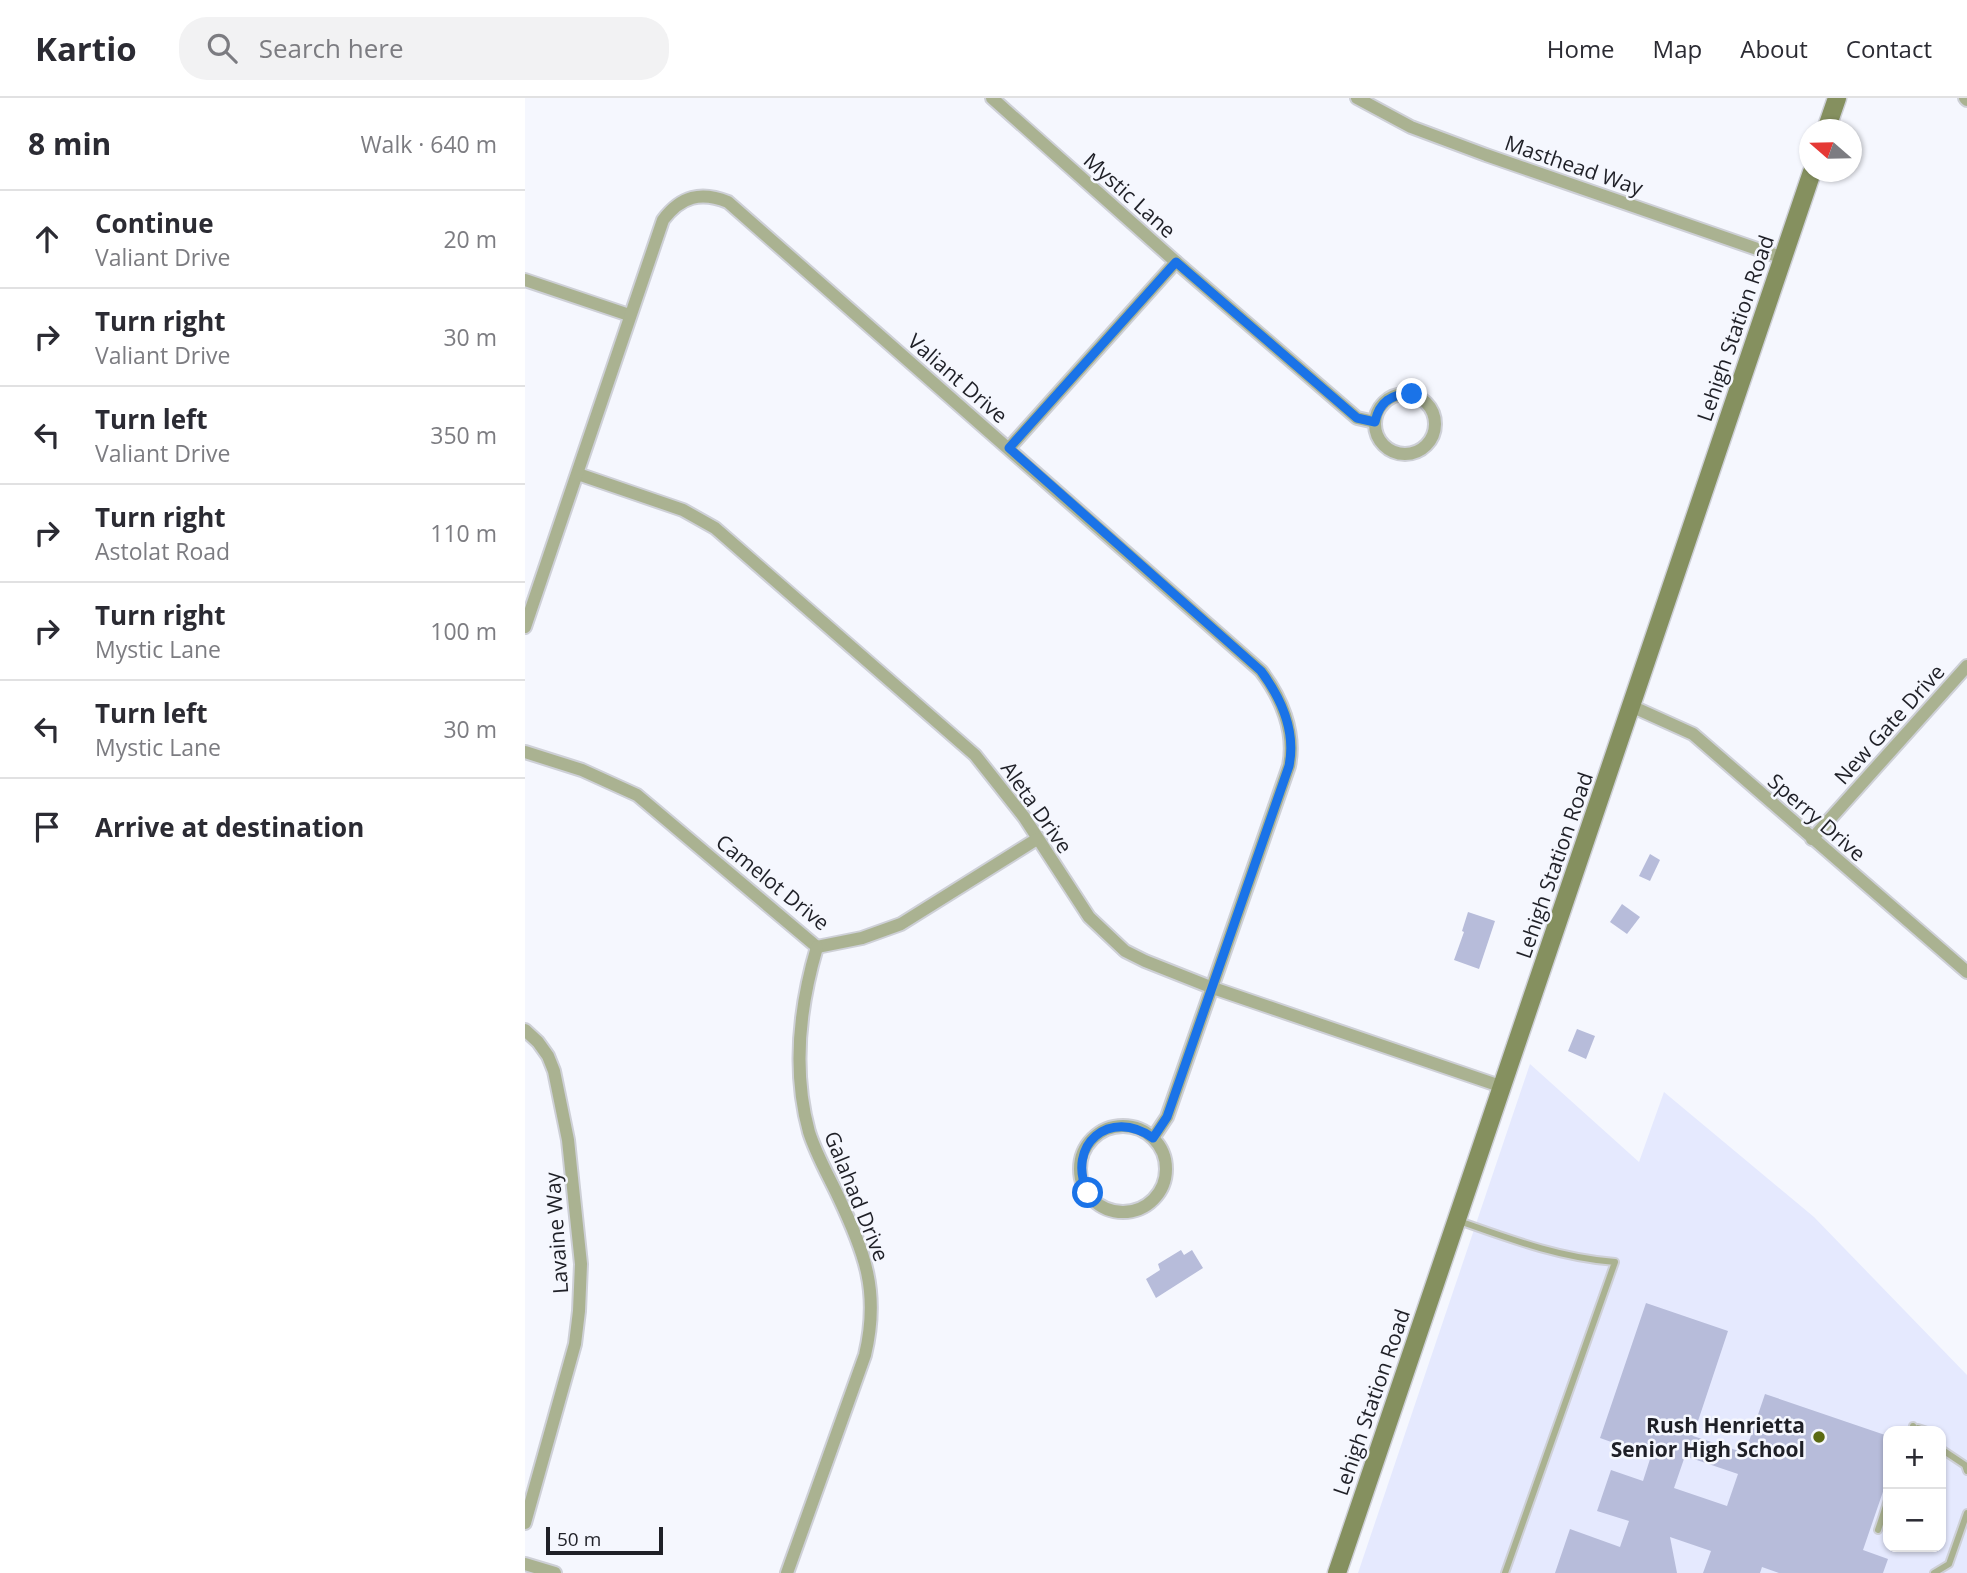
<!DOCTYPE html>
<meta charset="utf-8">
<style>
:root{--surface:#fff;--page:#f2f2f3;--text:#2b2b33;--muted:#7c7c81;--line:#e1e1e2}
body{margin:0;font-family:"Open Sans",sans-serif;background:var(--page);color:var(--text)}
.controls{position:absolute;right:21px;bottom:21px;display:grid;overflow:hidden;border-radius:14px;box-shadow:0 2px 5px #0004}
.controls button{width:63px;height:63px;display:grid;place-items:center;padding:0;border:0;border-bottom:2px solid var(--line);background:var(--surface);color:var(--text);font:35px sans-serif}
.compass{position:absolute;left:1274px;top:21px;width:63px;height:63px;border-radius:50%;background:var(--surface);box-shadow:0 2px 5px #0004;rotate:290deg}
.scale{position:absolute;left:21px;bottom:18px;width:117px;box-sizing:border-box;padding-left:7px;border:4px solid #1f2027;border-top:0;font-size:19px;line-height:24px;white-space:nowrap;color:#1f2027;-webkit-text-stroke:5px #f5f7fe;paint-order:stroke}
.stop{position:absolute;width:21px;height:21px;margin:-16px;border:5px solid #1a73e8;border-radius:50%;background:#fff}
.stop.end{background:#1a73e8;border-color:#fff;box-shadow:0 2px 7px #0008}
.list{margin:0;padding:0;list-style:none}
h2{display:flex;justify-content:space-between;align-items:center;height:91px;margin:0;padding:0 28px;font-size:30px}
h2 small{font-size:23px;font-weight:400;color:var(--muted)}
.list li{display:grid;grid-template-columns:46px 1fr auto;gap:21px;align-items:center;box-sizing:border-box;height:98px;padding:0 28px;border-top:2px solid var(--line)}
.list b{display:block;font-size:26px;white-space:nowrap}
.list p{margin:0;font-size:23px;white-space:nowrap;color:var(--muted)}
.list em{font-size:23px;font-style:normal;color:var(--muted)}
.icon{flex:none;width:38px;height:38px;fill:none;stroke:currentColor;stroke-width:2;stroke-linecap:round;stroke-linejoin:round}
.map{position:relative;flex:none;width:1442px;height:1475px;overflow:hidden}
header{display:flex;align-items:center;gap:42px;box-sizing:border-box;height:98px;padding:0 35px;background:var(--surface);border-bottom:2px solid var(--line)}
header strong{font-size:33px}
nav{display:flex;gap:38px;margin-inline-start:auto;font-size:24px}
.search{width:490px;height:63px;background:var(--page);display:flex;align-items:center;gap:18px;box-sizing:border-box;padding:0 24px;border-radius:28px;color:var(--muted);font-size:26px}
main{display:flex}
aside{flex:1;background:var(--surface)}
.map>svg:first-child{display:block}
.built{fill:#e5e9fe;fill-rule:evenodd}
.building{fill:#b7bcda;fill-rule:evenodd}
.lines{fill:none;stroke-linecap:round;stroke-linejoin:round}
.service-casing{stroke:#ced0d7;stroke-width:10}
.minor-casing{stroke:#ced0d7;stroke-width:16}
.secondary-casing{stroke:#ced0d7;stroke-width:21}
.service{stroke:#aab291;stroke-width:6}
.minor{stroke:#aab291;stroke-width:12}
.secondary{stroke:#85905f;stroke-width:18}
.route{stroke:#1a73e8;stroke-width:9}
.poi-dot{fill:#5b6a13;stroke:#f5f7fe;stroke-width:2.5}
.labels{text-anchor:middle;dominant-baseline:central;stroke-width:5;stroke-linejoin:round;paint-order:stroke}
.street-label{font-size:21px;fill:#1f2027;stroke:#f5f7fe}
.poi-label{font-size:21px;font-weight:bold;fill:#1f2027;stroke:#f5f7fe;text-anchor:end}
</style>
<header>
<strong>Kartio</strong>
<div class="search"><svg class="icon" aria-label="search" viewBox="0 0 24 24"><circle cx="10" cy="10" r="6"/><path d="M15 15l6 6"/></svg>Search here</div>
<nav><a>Home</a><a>Map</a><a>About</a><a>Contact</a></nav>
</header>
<main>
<aside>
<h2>8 min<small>Walk · 640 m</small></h2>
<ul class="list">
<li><svg class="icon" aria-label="ahead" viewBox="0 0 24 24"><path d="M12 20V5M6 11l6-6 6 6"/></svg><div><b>Continue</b><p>Valiant Drive</p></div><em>20 m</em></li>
<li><svg class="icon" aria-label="right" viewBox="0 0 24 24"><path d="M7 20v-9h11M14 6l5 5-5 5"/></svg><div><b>Turn right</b><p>Valiant Drive</p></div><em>30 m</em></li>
<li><svg class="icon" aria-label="left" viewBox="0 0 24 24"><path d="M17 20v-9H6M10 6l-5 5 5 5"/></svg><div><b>Turn left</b><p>Valiant Drive</p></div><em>350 m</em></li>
<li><svg class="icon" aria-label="right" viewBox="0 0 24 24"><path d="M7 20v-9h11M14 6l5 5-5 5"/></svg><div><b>Turn right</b><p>Astolat Road</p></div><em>110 m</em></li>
<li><svg class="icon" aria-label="right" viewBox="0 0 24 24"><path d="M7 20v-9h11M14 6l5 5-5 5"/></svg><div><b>Turn right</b><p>Mystic Lane</p></div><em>100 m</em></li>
<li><svg class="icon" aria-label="left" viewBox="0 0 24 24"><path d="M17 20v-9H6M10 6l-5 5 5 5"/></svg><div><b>Turn left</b><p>Mystic Lane</p></div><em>30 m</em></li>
<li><svg class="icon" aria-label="arrive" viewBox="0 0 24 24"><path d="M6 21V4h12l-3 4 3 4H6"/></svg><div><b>Arrive at destination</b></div></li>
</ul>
</aside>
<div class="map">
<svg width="1442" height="1475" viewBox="0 0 1442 1475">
<rect width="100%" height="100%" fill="#f5f7fe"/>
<!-- built -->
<path class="built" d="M1005,966L1114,1064L1139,994L1289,1119L1442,1277V1475H833ZM1363,1333H1416V1449H1363Z"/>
<!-- building -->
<g class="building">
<path d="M1125,756L1135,762L1125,783L1114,778Z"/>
<path d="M1097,806L1115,819L1102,836L1085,824Z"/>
<path d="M943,814L970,823L954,871L929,862L939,834L937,833Z"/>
<path d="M1052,931L1070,938L1061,961L1043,953Z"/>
<path d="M656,1152L659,1157L667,1152L678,1170L631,1200L621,1181L635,1172L633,1166Z"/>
<path d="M1121,1205L1203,1233L1168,1338L1220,1355L1240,1296L1363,1338V1379L1338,1452L1363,1461L1358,1475H1254L1237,1469L1235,1475H1178L1186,1453L1145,1439L1152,1475H1030L1045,1431L1095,1449L1104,1423L1072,1413L1086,1372L1118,1383L1126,1358L1075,1340ZM1160,1358L1213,1376L1202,1408L1149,1390Z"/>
</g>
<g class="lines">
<!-- service casing -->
<g class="service-casing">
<g id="service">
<path d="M934,1123C985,1141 1035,1160 1090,1164L980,1475"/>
<path d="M1393,1330L1402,1333"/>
<path d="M1387,1333L1388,1328"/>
<path d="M1416,1351L1440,1367L1442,1373"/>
<path d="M1353,1432L1363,1402"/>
<path d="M1409,1475L1424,1466L1442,1415"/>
</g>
</g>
<!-- minor casing -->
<g class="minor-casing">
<g id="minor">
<path d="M467,0L651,164L832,320L850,324"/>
<path d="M832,0L886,29L961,57L1258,160"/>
<path d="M1440,0L1442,2"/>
<path d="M0,182L104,217"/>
<circle cx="880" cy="326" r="30"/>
<path d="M484,350L651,164"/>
<path d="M53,376L158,412L190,430L450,657L499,719L564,819L600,853L620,863L688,890L978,989"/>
<path d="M0,529L138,122C156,98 176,93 203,104L736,573C756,599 771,634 764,668L642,1019L628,1040"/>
<path d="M1106,608L1168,636L1442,874"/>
<path d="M0,654L57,672L112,697L292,849"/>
<path d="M1287,741L1442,568"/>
<path d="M292,849L337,840L376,826L512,741"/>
<path d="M0,932L13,944L23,958L29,973L43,1042L56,1166L54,1213L50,1246L0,1425"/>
<circle cx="598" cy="1071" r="43"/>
<path d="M0,1466L30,1475"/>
<path d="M262,1475L340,1257C355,1194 340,1155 313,1098C303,1077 291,1056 284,1034C267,972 274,910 292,849"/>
</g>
</g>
<!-- secondary casing -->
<g class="secondary-casing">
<g id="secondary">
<path d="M1301,32L1312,0"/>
<path d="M812,1475L1287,74"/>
</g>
</g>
<!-- service -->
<use href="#service" class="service"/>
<!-- minor -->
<use href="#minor" class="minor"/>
<!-- secondary -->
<use href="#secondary" class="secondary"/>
</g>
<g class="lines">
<!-- route -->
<path class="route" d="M563,1095C540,1047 585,1009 628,1040L642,1019L764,668C771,634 756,600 736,573L484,350L651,164L832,320L850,324C854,304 867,295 887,296"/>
</g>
<!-- markers -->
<circle class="poi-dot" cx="1294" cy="1339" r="7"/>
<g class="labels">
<!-- street labels -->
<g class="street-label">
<text transform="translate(1049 67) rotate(19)">Masthead Way</text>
<text transform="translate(605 97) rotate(42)">Mystic Lane</text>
<text transform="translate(1210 230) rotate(-71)">Lehigh Station Road</text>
<text transform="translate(433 280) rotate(41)">Valiant Drive</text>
<text transform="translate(1364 626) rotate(-48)">New Gate Drive</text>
<text transform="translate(512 709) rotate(55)">Aleta Drive</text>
<text transform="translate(1292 719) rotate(41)">Sperry Drive</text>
<text transform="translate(1029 767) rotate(-71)">Lehigh Station Road</text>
<text transform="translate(248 784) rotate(39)">Camelot Drive</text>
<text transform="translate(332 1098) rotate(68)">Galahad Drive</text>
<text transform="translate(31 1135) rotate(-94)">Lavaine Way</text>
<text transform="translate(846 1304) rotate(-71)">Lehigh Station Road</text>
</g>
<!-- poi labels -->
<g class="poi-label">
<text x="1280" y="1327">Rush Henrietta<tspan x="1280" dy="24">Senior High School</tspan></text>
</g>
</g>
</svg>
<div class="controls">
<button>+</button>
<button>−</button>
</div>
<svg class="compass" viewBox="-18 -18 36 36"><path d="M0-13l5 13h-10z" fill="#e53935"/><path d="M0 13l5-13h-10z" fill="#7c7c81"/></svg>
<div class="scale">50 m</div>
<div class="stop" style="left:563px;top:1095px"></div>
<div class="stop end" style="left:887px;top:296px"></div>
</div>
</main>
